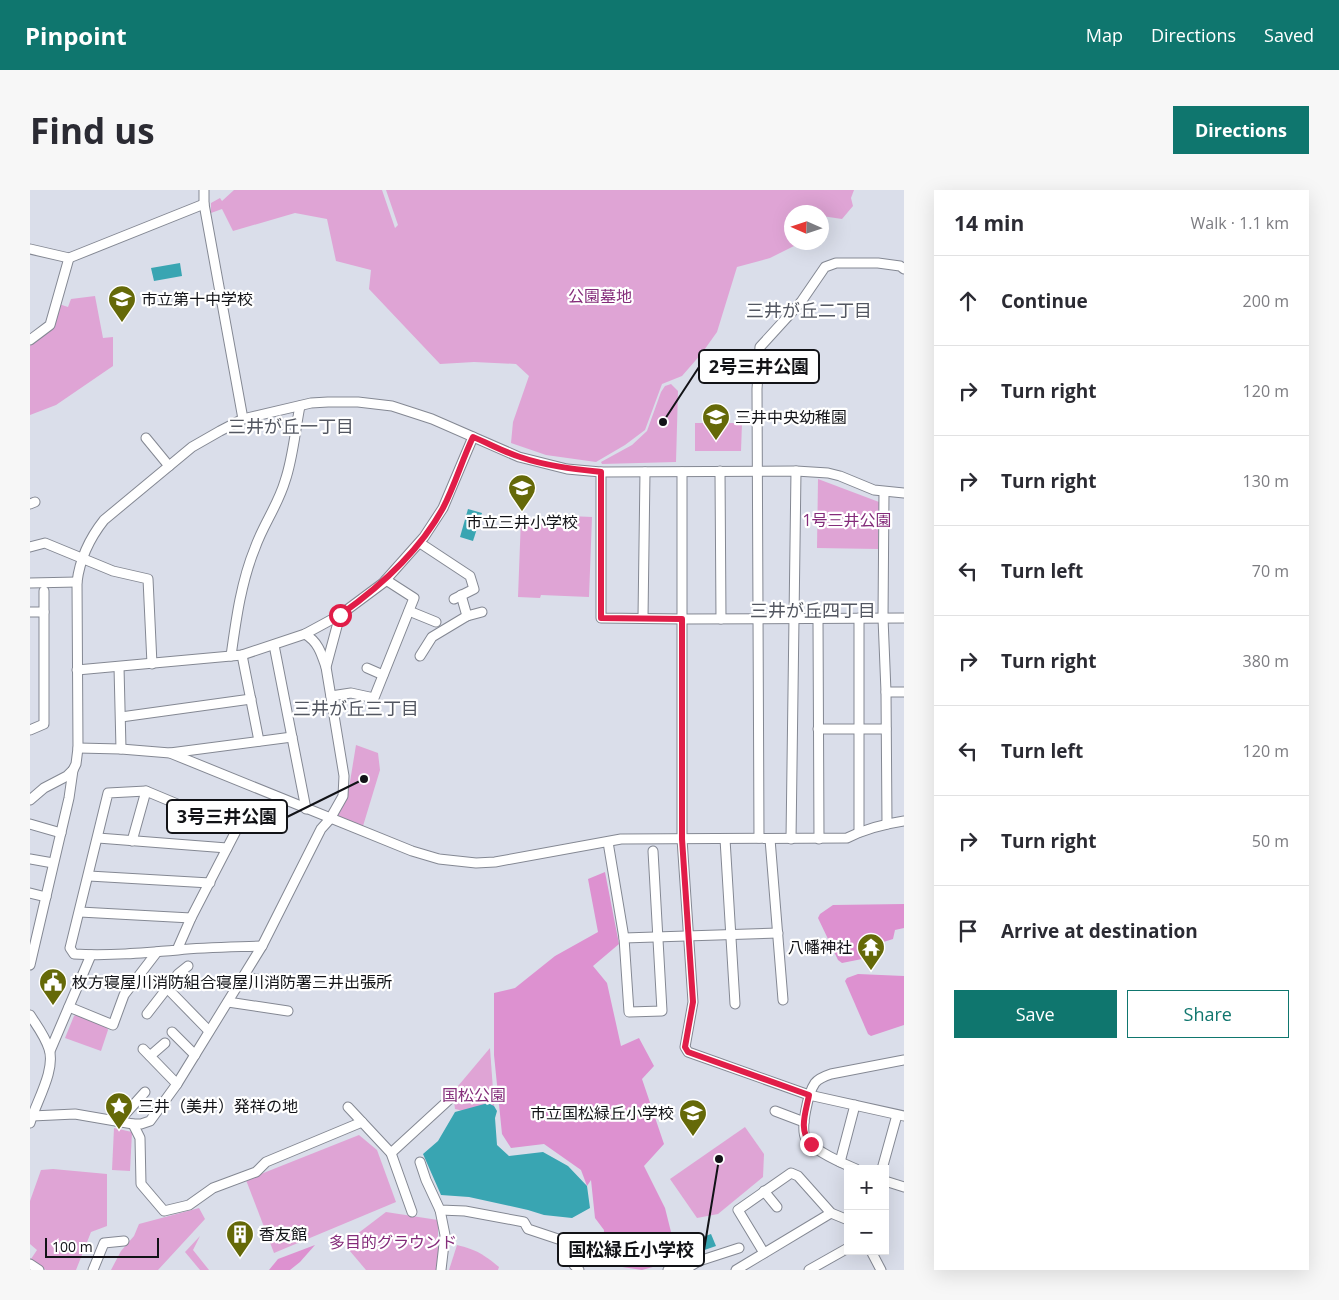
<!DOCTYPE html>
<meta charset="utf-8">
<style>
:root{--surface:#fff;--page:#f7f7f7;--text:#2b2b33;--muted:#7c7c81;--line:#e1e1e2;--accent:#0f766e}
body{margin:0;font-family:"Open Sans","Noto Sans JP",sans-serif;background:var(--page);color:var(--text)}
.controls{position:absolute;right:15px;bottom:15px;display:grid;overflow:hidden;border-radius:0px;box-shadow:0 5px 20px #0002}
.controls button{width:45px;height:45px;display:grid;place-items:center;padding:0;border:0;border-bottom:1px solid var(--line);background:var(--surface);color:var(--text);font:25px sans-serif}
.compass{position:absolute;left:754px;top:15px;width:45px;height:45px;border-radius:50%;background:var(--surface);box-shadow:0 5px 20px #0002;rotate:273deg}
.scale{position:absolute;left:15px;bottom:12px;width:114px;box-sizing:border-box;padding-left:5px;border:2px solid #121317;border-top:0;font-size:14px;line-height:18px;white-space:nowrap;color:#121317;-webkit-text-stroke:4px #fff;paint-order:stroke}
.stop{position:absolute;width:15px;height:15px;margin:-11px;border:4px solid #e11d48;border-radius:50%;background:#fff}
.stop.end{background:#e11d48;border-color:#fff;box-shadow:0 1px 5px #0008}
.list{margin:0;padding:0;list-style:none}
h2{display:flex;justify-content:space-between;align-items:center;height:65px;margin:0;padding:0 20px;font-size:21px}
h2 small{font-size:16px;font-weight:400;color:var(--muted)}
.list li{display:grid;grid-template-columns:32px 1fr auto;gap:15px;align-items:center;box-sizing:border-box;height:90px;padding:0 20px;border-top:1px solid var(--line)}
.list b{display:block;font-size:19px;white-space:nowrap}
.list em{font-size:16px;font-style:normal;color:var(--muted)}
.actions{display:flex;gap:10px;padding:15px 20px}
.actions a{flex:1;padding:11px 0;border:1px solid var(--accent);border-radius:0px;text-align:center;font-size:18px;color:var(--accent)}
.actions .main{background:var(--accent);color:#fff}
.icon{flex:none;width:28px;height:28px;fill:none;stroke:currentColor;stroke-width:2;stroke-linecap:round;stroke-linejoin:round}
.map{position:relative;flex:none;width:874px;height:1080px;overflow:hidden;border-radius:0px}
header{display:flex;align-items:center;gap:30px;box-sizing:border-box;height:70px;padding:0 25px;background:var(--accent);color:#fff}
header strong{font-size:24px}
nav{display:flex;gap:28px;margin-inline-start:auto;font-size:18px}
.intro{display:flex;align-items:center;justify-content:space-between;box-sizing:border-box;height:120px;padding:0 30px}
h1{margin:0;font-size:35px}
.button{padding:12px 22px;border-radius:0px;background:var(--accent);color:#fff;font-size:18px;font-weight:700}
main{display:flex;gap:30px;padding:0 30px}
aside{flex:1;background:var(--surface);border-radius:0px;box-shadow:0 5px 20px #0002}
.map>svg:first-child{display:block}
.green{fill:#dfa4d5}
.forest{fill:#dd91d0}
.water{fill:#39a5b2}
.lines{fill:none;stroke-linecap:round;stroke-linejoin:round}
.minor-casing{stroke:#848893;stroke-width:11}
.minor{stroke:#fff;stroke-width:9}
.route{stroke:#e11d48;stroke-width:6}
.labels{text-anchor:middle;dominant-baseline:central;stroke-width:4.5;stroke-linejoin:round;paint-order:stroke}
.park-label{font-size:16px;fill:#842c7a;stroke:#fff}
.poi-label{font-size:16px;fill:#121317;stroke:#fff;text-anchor:start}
.neighbourhood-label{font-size:18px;fill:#535761;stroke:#fff}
.leader{fill:none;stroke:#121317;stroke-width:2}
.callout-dot{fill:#121317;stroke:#fff;stroke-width:2}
.callout{fill:#fff;stroke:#121317;stroke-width:2}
.callout-label{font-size:18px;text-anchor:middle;font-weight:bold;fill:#121317}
</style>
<header>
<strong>Pinpoint</strong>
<nav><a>Map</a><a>Directions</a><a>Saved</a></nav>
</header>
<div class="intro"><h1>Find us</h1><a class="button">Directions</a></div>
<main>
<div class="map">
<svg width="874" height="1080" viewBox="0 0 874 1080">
<rect width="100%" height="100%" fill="#dadeea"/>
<!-- green -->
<g class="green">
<path d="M204,0H352L365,38L368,35L356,0H824L821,8L823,16L812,29L792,26V22H762V52L767,53L766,55L740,68L707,77L687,142L672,163L652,186L632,194L615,240L595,255L566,272L516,265L481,253L483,232L499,186L486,174L444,172L410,174L339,99L341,80L306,71L297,29L265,23L203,41L192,19L181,23V13L190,8L192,11Z"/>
<path d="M65,106L73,148L83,147V176L26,215L0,225V156L22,139L29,114L38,117L41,109Z"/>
<path d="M641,194L648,201L646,272L572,274L571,272L602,255L617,241L631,202L635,196Z"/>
<path d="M665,233H712L711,261H665Z"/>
<path d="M788,289L849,312L848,359L787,358Z"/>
<path d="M518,325L562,327L559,407L511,405L510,408L488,407L491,328L518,329Z"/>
<path d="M326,555L348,563L350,580L333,636L307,627L319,598Z"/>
<path d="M47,824L76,835L78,840L71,861L35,848L44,826Z"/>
<path d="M460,858L465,928L425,919L423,902Z"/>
<path d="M715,937L734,964L733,987L688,1024L667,1028L640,989Z"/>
<path d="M84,938L102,942L100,981L82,980Z"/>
<path d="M329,945L347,960L366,1012L244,1063L216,990Z"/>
<path d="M23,979L77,984V1036L61,1042L46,1080H16L1,1069L7,1060L0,1054V1011L11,980Z"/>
<path d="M169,1018L175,1029L128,1080H81L91,1061L104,1046L109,1034Z"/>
<path d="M356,1022L408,1030V1080H336L314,1054Z"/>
<path d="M170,1046L163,1060L179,1080H170L155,1062Z"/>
<path d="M427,1055C447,1060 453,1064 469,1077L468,1080H419Z"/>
</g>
<!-- forest -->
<g class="forest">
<path d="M575,682L589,754L563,776L577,793L591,856L609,848L624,876L612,889L634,954L614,976L635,1018L648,1070L612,1080L573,1074L574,1040L565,1028L561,990L557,996L551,980L514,954L481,958L472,944L464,865V803L485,798L525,766L568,742L558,689Z"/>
<path d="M874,714V738L865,740L863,749L847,754L837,768L812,773L808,770L788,728L790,724L803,715Z"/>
<path d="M828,784L874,786V835L841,846L838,844L815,791L817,788Z"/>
<path d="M285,1055L270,1072L260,1080H239L248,1069Z"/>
</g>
<!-- water -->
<g class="water">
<path d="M150,73L152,86L124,91L121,78Z"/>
<path d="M438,319L452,323L443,351L430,347Z"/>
<path d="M458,913L464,916L467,921L465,928L467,955L479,966L513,962L538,976L557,996L560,1018L542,1028L514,1025L498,1020L439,1007L411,1005L393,964L408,951L425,922Z"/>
<path d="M681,1044L686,1056L660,1065L656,1053Z"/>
</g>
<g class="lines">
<!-- minor casing -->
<g class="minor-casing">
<g id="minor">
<path d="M174,0V14L213,229"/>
<path d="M0,59L39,68L174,14"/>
<path d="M0,150L20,135L39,68"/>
<path d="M116,248L139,276"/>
<path d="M690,281L691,429"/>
<path d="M571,282V428L653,429L874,428"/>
<path d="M652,282V649L663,812L655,857L658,862L779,905L874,926"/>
<path d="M854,302L853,428L856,502L857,634"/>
<path d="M0,314L5,312"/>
<path d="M390,353L440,386L444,399L424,409"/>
<path d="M0,357L15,353L83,381L118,389L122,474"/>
<path d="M0,393L47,392"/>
<path d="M431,405L437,426"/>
<path d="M379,421L406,432"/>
<path d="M0,422H14"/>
<path d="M613,428L615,282"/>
<path d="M829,428V642"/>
<path d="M788,429L789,649"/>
<path d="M275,444C288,452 291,462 296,477"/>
<path d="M244,455L276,619"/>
<path d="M212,465L229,551"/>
<path d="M201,466C206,430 211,392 225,358C233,335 248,315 255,291C263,268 265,241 270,216"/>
<path d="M390,466L402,447L437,426L452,422"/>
<path d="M89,477L91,559"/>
<path d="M337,478L353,485"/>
<path d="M47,480L212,465L275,444L310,425L353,393L394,347L413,318L443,247"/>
<path d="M856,502H874"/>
<path d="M301,506L321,503L344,508L384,408L356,390"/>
<path d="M91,527L221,509"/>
<path d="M788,539H856"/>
<path d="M0,540L14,534V401"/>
<path d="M48,558L91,559L140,563L382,661L409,669L446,673L465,672L591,649L817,648C835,639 854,634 874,631"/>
<path d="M140,563L262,547"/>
<path d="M0,610L14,598L37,586L43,580L46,574L48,558L47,392C50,368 59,349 74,330L162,257L190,241L213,229L281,213L298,212H328L362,216L402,229L489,267L537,279L571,282L766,281L798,283L810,286L844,300L874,303"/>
<path d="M0,634L31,643"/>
<path d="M68,648L197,658"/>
<path d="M729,648L727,199L730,157L771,112L795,77L806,73H848L870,76L874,79"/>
<path d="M695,649L705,814"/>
<path d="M740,649L753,810"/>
<path d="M761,649L766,281"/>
<path d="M102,651L116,601"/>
<path d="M578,652L594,748L599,822L632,821L623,661"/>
<path d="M0,669L23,673"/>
<path d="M59,686L180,693"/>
<path d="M0,703L16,707"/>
<path d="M50,722L161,728"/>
<path d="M594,748L748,743"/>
<path d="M147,760L161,728L207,639L116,601L78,603L40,758L44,764C78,766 113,763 148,760C176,757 204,757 232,756"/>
<path d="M0,775L39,608L43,580"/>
<path d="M212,788L288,794"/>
<path d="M137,798L179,841"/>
<path d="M198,812L258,821"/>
<path d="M39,817L83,835L94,805L127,762"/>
<path d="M117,824L148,784L158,776"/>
<path d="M0,825C7,836 15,846 19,859C26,880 6,912 0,933"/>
<path d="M142,842L165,865"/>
<path d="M113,859L147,894"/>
<path d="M20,861L61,765"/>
<path d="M120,866L135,853"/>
<path d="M318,917L361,963L382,1022"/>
<path d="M745,921L774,932"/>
<path d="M2,926L45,924L103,934H111L120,931L147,894L232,756L291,639L300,629L313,606L314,586L296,477L310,425"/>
<path d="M88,932L115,902"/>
<path d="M103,934L110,948L111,994L134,1021L159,1015L183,998L226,982L236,972L332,932"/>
<path d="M361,963L422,907"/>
<path d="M390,972L396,990L410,1020L435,1021L494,1032L498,1039L552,1057L556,1061L544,1075L549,1080"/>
<path d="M810,972L825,915"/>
<path d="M826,979C814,974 783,960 776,949C770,939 778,903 785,893C789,888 795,886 801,884L874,870"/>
<path d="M852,979L867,925"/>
<path d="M855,991L874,997"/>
<path d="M734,1001L747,1017"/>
<path d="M410,1020L415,1045L411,1080"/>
<path d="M841,1061L851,1080"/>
<path d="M734,1063L708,1020L761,983L768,986L801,1023L818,1030"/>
<path d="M0,1074L9,1080"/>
<path d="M63,1080L74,1053L94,1051"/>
<path d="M638,1080L642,1078L650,1080"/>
<path d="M654,1080L669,1071L709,1058"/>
<path d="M706,1080L801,1023"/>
<path d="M779,1080L818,1058"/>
</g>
</g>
<!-- minor -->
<use href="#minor" class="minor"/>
</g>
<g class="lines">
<!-- route -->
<path class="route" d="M310,425C351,396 389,362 413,318C425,295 432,270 443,247C458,253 474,262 490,267C516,276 544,279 571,282V428L652,429V649L663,812L655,857L658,862L779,905C776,922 768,940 781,954"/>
</g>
<!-- icons -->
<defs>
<g id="school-pin" transform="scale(1.4375)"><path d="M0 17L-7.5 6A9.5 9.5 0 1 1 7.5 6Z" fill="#656908" stroke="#fff"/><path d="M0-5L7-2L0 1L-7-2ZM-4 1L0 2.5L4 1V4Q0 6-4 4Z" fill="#fff"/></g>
<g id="temple-pin" transform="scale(1.4375)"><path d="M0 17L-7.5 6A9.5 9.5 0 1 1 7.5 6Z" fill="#656908" stroke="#fff"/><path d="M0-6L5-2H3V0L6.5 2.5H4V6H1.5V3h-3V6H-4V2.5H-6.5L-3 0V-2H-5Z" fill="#fff"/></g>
<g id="civic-pin" transform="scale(1.4375)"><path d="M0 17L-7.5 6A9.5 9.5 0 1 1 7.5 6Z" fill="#656908" stroke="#fff"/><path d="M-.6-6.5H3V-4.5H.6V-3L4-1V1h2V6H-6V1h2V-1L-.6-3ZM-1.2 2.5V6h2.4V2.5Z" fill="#fff"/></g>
<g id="sight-pin" transform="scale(1.4375)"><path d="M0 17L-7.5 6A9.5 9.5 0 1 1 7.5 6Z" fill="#656908" stroke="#fff"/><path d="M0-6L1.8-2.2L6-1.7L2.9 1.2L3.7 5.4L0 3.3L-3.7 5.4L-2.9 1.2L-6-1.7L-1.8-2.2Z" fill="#fff"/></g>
<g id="building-pin" transform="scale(1.4375)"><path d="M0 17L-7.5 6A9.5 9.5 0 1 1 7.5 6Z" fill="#656908" stroke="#fff"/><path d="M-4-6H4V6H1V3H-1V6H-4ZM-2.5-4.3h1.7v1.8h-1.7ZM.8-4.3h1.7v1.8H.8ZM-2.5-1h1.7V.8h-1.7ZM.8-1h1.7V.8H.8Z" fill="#fff"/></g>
</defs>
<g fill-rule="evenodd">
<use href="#school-pin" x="92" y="109"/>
<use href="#school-pin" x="686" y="227"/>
<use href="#school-pin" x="492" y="298"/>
<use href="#temple-pin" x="841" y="757"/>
<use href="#civic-pin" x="23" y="792"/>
<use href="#sight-pin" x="89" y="916"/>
<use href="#school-pin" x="663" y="923"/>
<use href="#building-pin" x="210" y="1044"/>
</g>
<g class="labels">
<!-- park labels -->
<g class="park-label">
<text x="570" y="106">公園墓地</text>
<text x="817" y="330">1号三井公園</text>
<text x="444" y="905">国松公園</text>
<text x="363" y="1052">多目的グラウンド</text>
</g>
<!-- poi labels -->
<g class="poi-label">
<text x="111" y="109">市立第十中学校</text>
<text x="705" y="227">三井中央幼稚園</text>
<text x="492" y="332" text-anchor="middle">市立三井小学校</text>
<text x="822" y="757" text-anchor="end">八幡神社</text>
<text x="42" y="792">枚方寝屋川消防組合寝屋川消防署三井出張所</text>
<text x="108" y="916">三井（美井）発祥の地</text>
<text x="644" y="923" text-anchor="end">市立国松緑丘小学校</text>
<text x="229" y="1044">香友館</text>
</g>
<!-- neighbourhood labels -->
<g class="neighbourhood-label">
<text x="779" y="120">三井が丘二丁目</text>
<text x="261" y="236">三井が丘一丁目</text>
<text x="783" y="420">三井が丘四丁目</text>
<text x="326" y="518">三井が丘三丁目</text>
</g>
</g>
<!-- callouts -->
<path class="leader" d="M633 232L669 177M334 589L257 627M689 969L674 1060"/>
<g class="callout-dot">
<circle cx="633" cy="232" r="5"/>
<circle cx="334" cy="589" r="5"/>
<circle cx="689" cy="969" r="5"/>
</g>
<g class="callout">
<rect x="669" y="160" width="120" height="33" rx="5"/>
<rect x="137" y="610" width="120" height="33" rx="5"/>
<rect x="528" y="1043" width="146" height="33" rx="5"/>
</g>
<g class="callout-label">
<text x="729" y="183">2号三井公園</text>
<text x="197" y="633">3号三井公園</text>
<text x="601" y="1066">国松緑丘小学校</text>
</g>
</svg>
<div class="controls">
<button>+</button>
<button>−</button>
</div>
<svg class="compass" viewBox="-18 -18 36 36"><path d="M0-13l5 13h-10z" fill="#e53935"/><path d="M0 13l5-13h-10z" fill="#7c7c81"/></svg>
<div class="scale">100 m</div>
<div class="stop" style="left:310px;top:425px"></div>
<div class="stop end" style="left:781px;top:954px"></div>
</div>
<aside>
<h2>14 min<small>Walk · 1.1 km</small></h2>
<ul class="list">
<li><svg class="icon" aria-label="ahead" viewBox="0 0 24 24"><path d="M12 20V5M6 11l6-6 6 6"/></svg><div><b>Continue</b></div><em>200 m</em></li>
<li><svg class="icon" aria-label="right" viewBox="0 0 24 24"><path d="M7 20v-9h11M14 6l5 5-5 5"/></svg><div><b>Turn right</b></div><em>120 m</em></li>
<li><svg class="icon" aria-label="right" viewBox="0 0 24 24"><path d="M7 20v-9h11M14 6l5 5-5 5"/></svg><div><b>Turn right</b></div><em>130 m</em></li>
<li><svg class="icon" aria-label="left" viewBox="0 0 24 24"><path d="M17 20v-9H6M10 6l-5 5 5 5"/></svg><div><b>Turn left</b></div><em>70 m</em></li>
<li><svg class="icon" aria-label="right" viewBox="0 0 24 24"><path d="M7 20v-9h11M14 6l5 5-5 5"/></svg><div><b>Turn right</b></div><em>380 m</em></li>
<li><svg class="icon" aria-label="left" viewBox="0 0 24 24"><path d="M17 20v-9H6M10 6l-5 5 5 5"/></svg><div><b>Turn left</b></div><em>120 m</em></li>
<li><svg class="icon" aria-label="right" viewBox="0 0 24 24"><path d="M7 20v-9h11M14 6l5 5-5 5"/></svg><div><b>Turn right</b></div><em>50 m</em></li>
<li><svg class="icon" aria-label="arrive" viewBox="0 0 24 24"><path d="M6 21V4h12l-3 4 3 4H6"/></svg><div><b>Arrive at destination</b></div></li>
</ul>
<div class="actions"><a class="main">Save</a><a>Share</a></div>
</aside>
</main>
